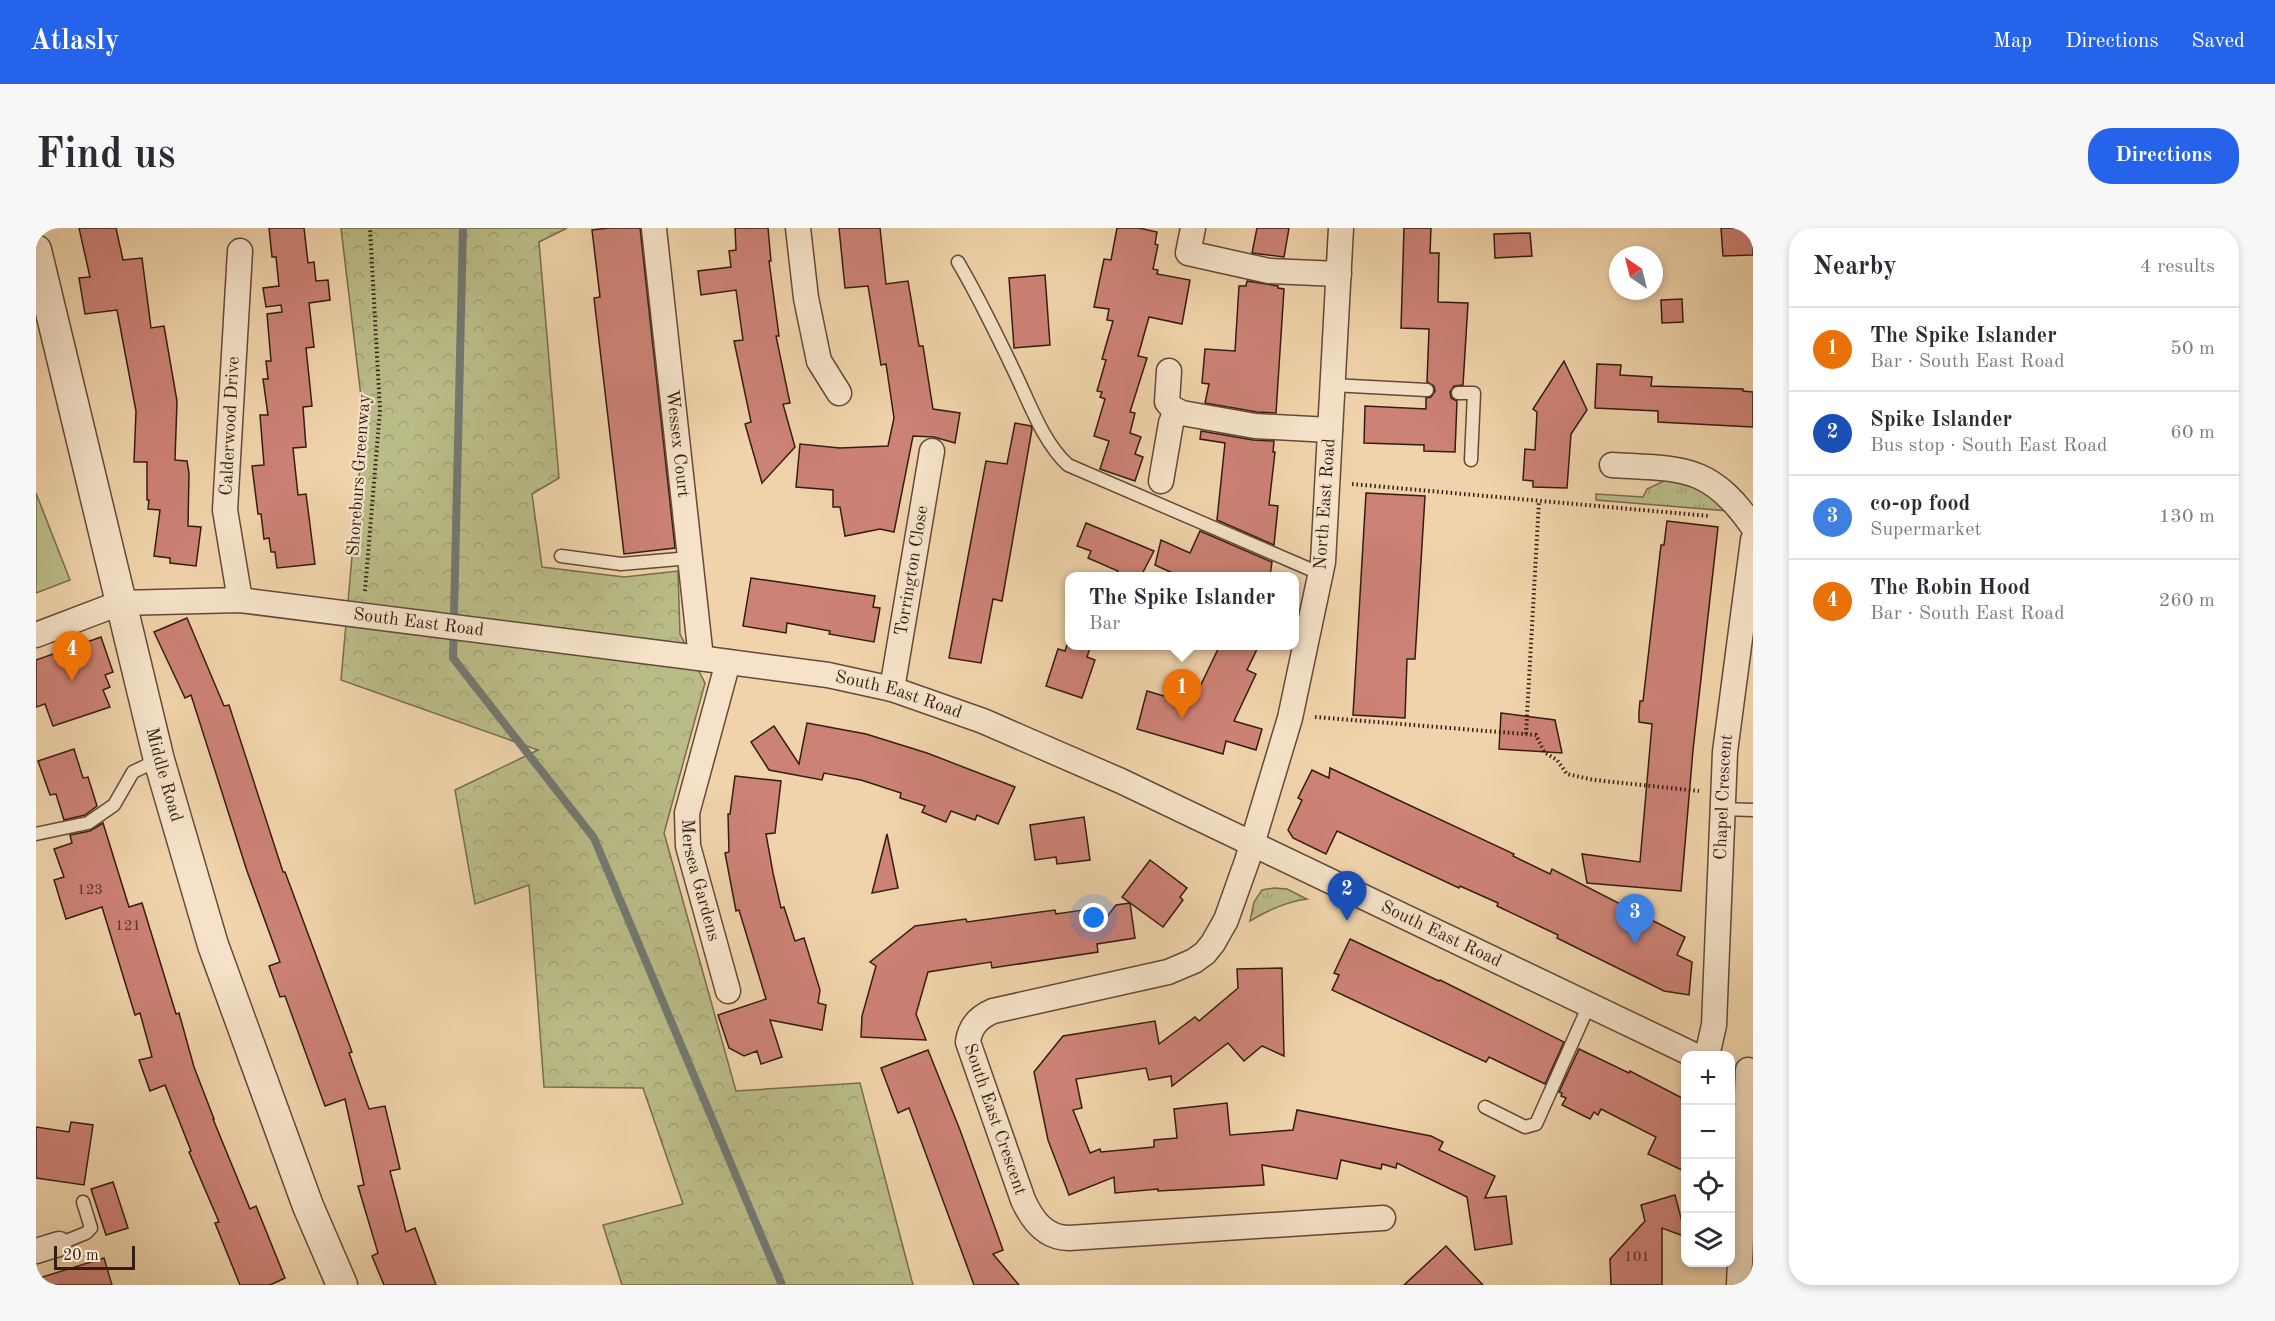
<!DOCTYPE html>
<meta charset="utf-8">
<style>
:root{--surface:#fff;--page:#f7f7f7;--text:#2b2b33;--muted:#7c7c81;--line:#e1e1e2;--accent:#2563eb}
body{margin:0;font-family:"Old Standard TT",serif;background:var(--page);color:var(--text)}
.controls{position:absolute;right:18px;bottom:18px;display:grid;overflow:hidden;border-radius:12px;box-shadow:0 3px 9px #0003}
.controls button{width:54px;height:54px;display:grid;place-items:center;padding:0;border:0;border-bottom:2px solid var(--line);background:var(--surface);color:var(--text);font:30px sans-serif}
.compass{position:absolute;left:1573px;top:18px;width:54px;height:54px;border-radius:50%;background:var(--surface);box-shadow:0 3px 9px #0003;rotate:325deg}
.scale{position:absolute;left:18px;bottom:15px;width:81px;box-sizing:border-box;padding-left:6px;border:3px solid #341d13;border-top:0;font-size:16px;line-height:21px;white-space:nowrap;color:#341d13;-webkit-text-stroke:4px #f5e2c8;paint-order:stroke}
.you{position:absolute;left:1058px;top:690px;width:21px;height:21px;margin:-15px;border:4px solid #fff;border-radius:50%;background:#1a73e8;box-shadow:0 0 0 9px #1a73e833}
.badge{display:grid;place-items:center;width:39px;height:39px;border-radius:50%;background:var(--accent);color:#fff;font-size:20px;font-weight:700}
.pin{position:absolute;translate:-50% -50px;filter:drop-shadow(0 2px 3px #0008)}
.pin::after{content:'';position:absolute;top:32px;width:21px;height:18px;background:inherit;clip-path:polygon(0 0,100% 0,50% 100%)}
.popup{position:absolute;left:1029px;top:344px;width:234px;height:78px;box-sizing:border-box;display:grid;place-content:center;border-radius:12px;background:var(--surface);filter:drop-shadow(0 2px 4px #0005);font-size:20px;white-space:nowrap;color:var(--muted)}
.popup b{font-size:22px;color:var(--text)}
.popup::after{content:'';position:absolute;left:50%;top:100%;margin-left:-12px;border:12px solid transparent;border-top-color:var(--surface)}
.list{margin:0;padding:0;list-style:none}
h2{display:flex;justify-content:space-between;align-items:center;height:78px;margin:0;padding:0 24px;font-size:26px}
h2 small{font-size:20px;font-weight:400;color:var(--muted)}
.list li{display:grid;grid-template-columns:39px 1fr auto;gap:18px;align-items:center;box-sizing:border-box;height:84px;padding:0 24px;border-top:2px solid var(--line)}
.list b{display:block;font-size:22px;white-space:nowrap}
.list p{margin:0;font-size:20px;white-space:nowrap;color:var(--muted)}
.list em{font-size:20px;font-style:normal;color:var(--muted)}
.icon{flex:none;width:33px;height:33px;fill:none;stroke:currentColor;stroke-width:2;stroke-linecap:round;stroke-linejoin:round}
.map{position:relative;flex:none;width:1717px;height:1057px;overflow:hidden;border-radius:24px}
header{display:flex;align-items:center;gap:36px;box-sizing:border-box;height:84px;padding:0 30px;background:var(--accent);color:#fff}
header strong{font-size:28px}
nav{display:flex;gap:33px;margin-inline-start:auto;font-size:21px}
.intro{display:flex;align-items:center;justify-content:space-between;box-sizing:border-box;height:144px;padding:0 36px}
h1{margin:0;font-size:42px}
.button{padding:15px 27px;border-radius:24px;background:var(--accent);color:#fff;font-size:21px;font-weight:700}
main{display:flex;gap:36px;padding:0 36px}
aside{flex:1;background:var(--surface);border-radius:24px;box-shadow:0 3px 9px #0003}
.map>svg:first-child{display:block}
.grass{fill:url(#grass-tufts);stroke:#776c4e;stroke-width:1.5}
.forest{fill:url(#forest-crowns);stroke:#776c4e;stroke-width:1.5}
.garden{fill:#babc88;stroke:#776c4e;stroke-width:1.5}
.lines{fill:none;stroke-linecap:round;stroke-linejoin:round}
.stream{stroke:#727971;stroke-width:8}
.building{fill:#cd8276;stroke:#341d13;stroke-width:1.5}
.service-casing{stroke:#634a39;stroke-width:15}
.minor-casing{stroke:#634a39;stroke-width:27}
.tertiary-casing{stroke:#634a39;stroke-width:33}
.path{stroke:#341d13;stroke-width:4;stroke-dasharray:1.5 3;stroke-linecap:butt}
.service{stroke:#f5e2c8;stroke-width:12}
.minor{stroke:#f5e2c8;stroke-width:24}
.tertiary{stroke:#f5e2c8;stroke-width:30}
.labels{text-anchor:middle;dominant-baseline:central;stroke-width:4.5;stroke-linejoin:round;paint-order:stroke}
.number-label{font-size:15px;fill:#5a362c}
.street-label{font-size:18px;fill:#341d13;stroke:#f5e2c8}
</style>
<header>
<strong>Atlasly</strong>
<nav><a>Map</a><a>Directions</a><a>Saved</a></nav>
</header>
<div class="intro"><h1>Find us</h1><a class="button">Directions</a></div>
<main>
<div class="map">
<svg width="1717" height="1057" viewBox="0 0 1717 1057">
<defs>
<pattern id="grass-tufts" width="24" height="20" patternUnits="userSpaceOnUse" patternTransform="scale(1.5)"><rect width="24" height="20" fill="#babc88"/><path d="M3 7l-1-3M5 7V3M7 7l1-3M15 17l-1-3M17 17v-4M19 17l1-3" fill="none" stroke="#a0a174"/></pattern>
<pattern id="forest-crowns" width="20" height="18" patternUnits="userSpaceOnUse" patternTransform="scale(1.5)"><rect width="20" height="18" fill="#babc88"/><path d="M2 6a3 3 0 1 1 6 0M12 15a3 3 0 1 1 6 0" fill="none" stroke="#a0a174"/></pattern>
</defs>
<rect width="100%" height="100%" fill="#f0d3aa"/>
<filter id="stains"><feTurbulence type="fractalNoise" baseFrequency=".00333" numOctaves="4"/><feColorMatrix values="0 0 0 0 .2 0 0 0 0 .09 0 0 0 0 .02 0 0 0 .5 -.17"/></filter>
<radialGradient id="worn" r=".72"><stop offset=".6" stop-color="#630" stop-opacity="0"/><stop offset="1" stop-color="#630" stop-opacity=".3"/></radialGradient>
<!-- grass -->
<g class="grass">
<path d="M1630,252L1665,260L1693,283L1560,272V266L1607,269L1611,261Z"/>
<path d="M1238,660L1251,661L1271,671C1249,674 1232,682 1214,693L1218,674L1226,662Z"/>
</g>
<!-- forest -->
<path class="forest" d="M305,0H531L503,14L523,250L496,266L506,339L588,349L642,343L644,406L669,455L628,605L700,863L824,855L877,1057H586L567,997L647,976L607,860L508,859L493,657L439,676L419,562L502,522L305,452L328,194Z"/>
<!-- garden -->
<path class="garden" d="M0,265L34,352L0,365Z"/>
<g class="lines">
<!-- stream -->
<path class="stream" d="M427,0L417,430L558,610L746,1057"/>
</g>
<!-- building -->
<g class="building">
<path d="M43,0H80L87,32L106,30L115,100L128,98L141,173L139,232L151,233L153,245L152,298L165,299L160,338L134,335V330L118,328L124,282L112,281L113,272H111V234H98L100,183L81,82L49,86L43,50L54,49Z"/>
<path d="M233,0H268L272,35L278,34L280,53L292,52L294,72L273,75L278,119L270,120L276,178L267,179L270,219L257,220L262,267L270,266L279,336L241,340L239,324H235L233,310L228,311L225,286H222L216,238L228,237L224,187H232L227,151H232L230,133H235L231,86L246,84L245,77L230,79L227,60L243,58L240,29H236Z"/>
<path d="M573,0H604L639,320L588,326L558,70L564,69L556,2Z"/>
<path d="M699,0H732L735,33H733L743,108H740L754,175L747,176L759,219L726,255L709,196L715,194L698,113L707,112L700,62L665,67L662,43L695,39L693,23L700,22Z"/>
<path d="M803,0H844L850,56L872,53L883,118H887L897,181L924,185L919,215L898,209L877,208L858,304L844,301L809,308L804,279H797V262L760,259L764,216L804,220L852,218L858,190L850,136L845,137L832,58L809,60Z"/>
<path d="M1081,0H1103L1121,4L1119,16L1122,17L1117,41L1122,42L1121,46L1154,52L1146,96L1113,89L1102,128L1111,130L1094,184L1099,185L1094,205L1105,209L1099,226L1107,229L1099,253L1064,241L1073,213L1058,208L1069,171L1064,169L1066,164L1061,163L1070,132L1066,131L1077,93L1071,92L1073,81L1058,79L1068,31L1075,32Z"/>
<path d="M1221,0H1253L1248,29L1216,25Z"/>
<path d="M1368,0H1395L1394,25H1403L1402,74L1432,75L1427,157L1418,158L1414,164L1415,170L1421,173L1419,224L1388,223V217L1328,215L1329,178L1390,181V170L1395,169L1399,163L1398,158L1391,154L1393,101L1365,100Z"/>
<path d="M1685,0H1717V27L1687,28Z"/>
<path d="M1494,5L1496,28L1459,30L1458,6Z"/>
<path d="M1009,47L1014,117L978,120L973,50Z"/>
<path d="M1211,53L1242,58V60L1248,61L1240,185L1221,184L1169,175L1173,156L1166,155L1169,121L1199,123L1203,58H1210Z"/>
<path d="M1646,71L1647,94L1626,95L1625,72Z"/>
<path d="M1528,133L1551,182L1535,206L1531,260L1497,259V253L1487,252L1489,221L1499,222L1501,184L1497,181Z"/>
<path d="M1561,136L1585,137L1584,147L1616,149L1615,158L1707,161V163L1717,164V199L1622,194V183L1559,180Z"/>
<path d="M979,195L995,198L996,201L966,373L957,371L945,435L913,430L950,233L971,236Z"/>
<path d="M1165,203L1217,212L1238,213L1237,224H1239L1233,277L1242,278L1238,317L1181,292L1189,215L1164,211Z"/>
<path d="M1330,265L1389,268L1379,431H1371L1369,490L1317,487Z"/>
<path d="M1631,293L1682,299L1657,522L1645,663L1551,655L1546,626L1604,634L1616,496L1603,494V484L1604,473H1607L1625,317H1628Z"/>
<path d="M1050,295L1118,323L1105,348H1079L1082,343L1052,330L1055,323L1041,318Z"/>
<path d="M1164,303L1236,334L1234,348H1143L1119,337L1125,312L1154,325Z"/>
<path d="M715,350L839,368L837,379L844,380L838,414L793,406L794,403L751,395L750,405L707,398Z"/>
<path d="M151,390L188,478L193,477L247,644H249L316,824L313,825L333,881L349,878L364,941L354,943L370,1004L379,1000L400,1057H348L336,1028L342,1025L322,958L328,957L309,871L289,878L249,768L244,769L233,738L244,734L211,643L155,467L149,470L118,404Z"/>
<path d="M65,409L77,444L69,447L74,459L67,462L74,479L17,498L9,476L0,479V432Z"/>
<path d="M1031,417H1055L1051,429L1059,432L1046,470L1010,458L1022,421L1029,423Z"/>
<path d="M1184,417H1223L1211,442L1220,446L1198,493L1226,501L1220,522L1190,513L1187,526L1101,501L1111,463L1138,471L1140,464L1159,469Z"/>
<path d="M1465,485L1519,492L1526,525L1463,521Z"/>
<path d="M771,495L830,506L891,525L979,559L962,596L941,587L939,592L915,583L910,594L886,584L889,578L864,570L865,565L825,552L788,545L786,552L733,542L715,514L738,498L763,536Z"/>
<path d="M38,521L47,550L52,549L61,578L49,587L28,592L20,566L14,567L2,533Z"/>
<path d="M1294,540L1478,626L1477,628L1514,646L1516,641L1649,709L1641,727L1656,734L1653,767L1628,763L1521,710L1522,707L1461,678L1462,675L1424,658L1423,660L1301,603L1290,626L1257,610L1252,602L1266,572L1262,570L1276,542L1293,550Z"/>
<path d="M699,548L745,553L739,605L730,606L737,645L745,680L748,679L759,713L768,710L784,762L782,775L790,777L786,802L734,792L746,829L725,836L721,823L708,828L693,820L682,787L730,771L703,682L700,683L689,625L693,624L692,586H694Z"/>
<path d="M1048,589L1054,632L1021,636L1020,629L999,632L994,597Z"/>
<path d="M67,595L93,679L106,675L140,786L143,785L158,839L178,891H177L214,981L220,978L249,1050L234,1057H204L179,995L183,994L153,924L155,923L129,857L114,863L103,832L116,829L104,785L99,787L66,679L30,691L18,652L28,649L18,621L36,615L34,607L54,603Z"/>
<path d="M851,606L862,660L836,665Z"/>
<path d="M1114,632L1151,660L1144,669L1147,672L1127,699L1094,675L1099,710L1061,716L1062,724L956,740L955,734L892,744L880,786L890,812L825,809L826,788L840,738L834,734L879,698L930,691L931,694L1019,682L1020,686L1061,680L1064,698L1080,677L1094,675L1086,669Z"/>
<path d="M1314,711L1403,753L1404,752L1528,814L1509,856L1453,829L1450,834L1296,762L1303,747L1298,745Z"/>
<path d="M1246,740L1248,828L1226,818L1208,833L1192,815L1136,858L1135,848L1113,852L1110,840L1040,851L1046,880L1037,882L1054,925L1064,921L1065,924L1118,919V912L1141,910L1138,881L1191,875L1194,907L1257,902L1261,882L1395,908L1407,914L1403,922L1459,948L1449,970L1470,968L1476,1016L1439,1022L1431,969L1361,935L1360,940L1346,936L1345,941L1305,932L1301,951L1226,937L1228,957L1159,961L1122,963V961L1079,965L1078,949L1033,967L1012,912L998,844L1027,808L1119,793L1123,816L1159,789L1163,793L1202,760L1201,741Z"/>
<path d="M1543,821L1593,845L1594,843L1650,872V944L1612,926L1620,909L1565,881L1562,887L1558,884L1554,891L1526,877L1530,870L1525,868L1526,865L1523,864Z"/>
<path d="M892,822L924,902L967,1022L957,1026L983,1057H938L873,880L862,885L845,840Z"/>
<path d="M35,894L57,897L48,957L0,950V899L33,904Z"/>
<path d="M77,954L92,1000L70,1007L55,961Z"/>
<path d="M1639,967L1650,1009L1626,1000V1057H1575L1574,1031L1609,993L1605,977Z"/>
<path d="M1410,1018L1447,1057H1368Z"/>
<path d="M68,1030L76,1057H0V1051Z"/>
</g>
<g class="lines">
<!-- service casing -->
<g class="service-casing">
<g id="service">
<path d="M922,34C943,70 961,107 979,145C994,176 1007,214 1032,237L1285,346"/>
<path d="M1296,157L1391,162"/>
<path d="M1422,165H1438L1435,232"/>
<path d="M525,328L585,336L654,330"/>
<path d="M1685,581L1717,582"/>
<path d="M0,606L52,595L78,577L97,544L122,532"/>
<path d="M1449,879L1489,899L1500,896L1553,777"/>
<path d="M23,1016L50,1005L55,1000L47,974"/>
</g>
</g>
<!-- minor casing -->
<g class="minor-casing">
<g id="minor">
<path d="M762,0L770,70L783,133L803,165"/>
<path d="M1157,0L1152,25L1233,43L1303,46"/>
<path id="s1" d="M1305,0L1287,334L1254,490L1211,633L1190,692L1177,715L1169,725L1158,733L1132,744L957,783C943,789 934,798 932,814L987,972C996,992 1009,1010 1033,1010L1347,990"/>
<path id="s2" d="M618,1L665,430"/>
<path d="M204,23L189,282L204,372"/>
<path d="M1133,143L1131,174L1137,181L1146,185L1219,198L1294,202"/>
<path d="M1576,237C1645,241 1674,236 1717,299"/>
<path d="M1125,253L1135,195L1140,182"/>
<path id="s3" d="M0,407L84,375L204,372L655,429L792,447L856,461L947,493L1085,553L1660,828"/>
<path id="s4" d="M692,434L651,585L652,618L692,763"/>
<path id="s5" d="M856,461L896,223"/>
<path id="s6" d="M1671,828L1678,797L1689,524L1717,312"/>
<path d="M0,1023L23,1016"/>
<path d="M1703,1057L1712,842"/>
</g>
</g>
<!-- tertiary casing -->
<g class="tertiary-casing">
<g id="tertiary">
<path id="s7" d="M0,22L123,532L177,717L272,978L306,1057"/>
</g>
</g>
<!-- path -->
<g class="path">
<path d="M1316,256L1673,288"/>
<path d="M329,363L344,182L334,0"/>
<path d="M1279,489L1500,507L1508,524L1521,532L1531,546L1558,552L1663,563"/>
<path d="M1490,506L1503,273"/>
</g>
<!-- service -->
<use href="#service" class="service"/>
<!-- minor -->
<use href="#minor" class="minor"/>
<!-- tertiary -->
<use href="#tertiary" class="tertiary"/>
</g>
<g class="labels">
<!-- number labels -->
<g class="number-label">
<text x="54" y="662">123</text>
<text x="92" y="698">121</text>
<text x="1601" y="1029">101</text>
</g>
<!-- street labels -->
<g class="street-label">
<text transform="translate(194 198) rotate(-87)">Calderwood Drive</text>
<text stroke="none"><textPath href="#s2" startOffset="216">Wessex Court</textPath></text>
<text transform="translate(323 247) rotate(-86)">Shoreburs Greenway</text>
<text transform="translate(1289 276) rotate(-86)">North East Road</text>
<text stroke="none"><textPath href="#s5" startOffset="120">Torrington Close</textPath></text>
<text stroke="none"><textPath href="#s3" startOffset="390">South East Road</textPath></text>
<text stroke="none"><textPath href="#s3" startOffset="876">South East Road</textPath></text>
<text stroke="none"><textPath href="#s7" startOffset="540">Middle Road</textPath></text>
<text stroke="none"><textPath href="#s6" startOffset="260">Chapel Crescent</textPath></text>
<text stroke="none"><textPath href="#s4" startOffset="225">Mersea Gardens</textPath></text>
<text stroke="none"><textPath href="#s3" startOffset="1470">South East Road</textPath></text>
<text stroke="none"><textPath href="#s1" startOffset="1090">South East Crescent</textPath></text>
</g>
</g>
<rect width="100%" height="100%" filter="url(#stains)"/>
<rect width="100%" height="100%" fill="url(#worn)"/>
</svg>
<div class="controls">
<button>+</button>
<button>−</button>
<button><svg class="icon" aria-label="locate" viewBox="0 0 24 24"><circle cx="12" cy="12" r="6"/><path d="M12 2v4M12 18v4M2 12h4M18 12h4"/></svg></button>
<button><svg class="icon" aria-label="layers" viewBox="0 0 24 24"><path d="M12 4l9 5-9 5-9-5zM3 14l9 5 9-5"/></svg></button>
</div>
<svg class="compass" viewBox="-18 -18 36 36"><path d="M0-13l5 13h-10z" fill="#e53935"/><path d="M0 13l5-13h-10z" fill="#7c7c81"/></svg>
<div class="scale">20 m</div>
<div class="you"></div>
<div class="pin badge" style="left:1146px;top:491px;background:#e8710a">1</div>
<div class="popup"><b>The Spike Islander</b>Bar</div>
<div class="pin badge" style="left:1311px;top:693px;background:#1a4fb4">2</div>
<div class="pin badge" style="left:1599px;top:716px;background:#3f7fe0">3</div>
<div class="pin badge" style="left:36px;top:453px;background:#e8710a">4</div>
</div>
<aside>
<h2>Nearby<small>4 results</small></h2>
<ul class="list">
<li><span class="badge" style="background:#e8710a">1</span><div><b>The Spike Islander</b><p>Bar · South East Road</p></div><em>50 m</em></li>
<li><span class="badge" style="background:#1a4fb4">2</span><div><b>Spike Islander</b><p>Bus stop · South East Road</p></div><em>60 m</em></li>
<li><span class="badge" style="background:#3f7fe0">3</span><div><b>co-op food</b><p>Supermarket</p></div><em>130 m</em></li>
<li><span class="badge" style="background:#e8710a">4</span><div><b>The Robin Hood</b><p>Bar · South East Road</p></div><em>260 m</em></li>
</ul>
</aside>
</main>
